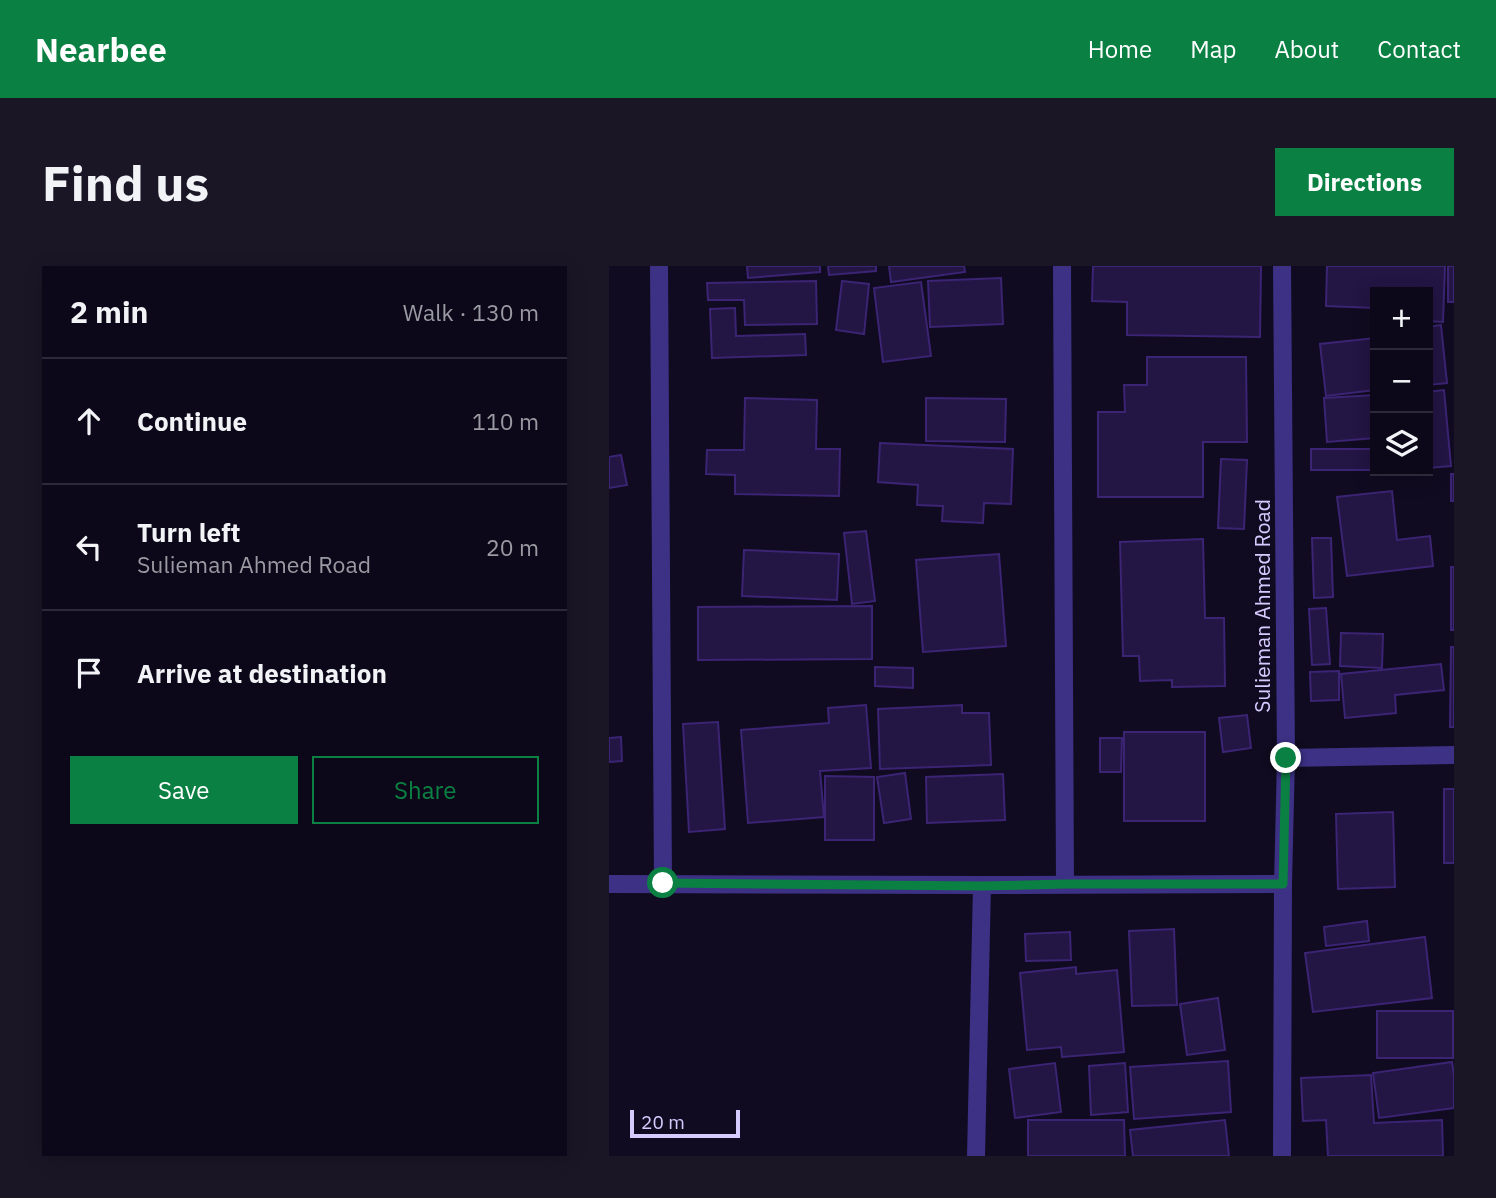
<!DOCTYPE html>
<meta charset="utf-8">
<style>
:root{--surface:#0d0819;--page:#1b1626;--text:#f1f3f6;--muted:#9a9aa2;--line:#2d2938;--accent:#0b8043}
body{margin:0;font-family:"IBM Plex Sans",sans-serif;background:var(--page);color:var(--text)}
.controls{position:absolute;right:21px;top:21px;display:grid;overflow:hidden;border-radius:0px;box-shadow:0 4px 18px #0003}
.controls button{width:63px;height:63px;display:grid;place-items:center;padding:0;border:0;border-bottom:2px solid var(--line);background:var(--surface);color:var(--text);font:35px sans-serif}
.scale{position:absolute;left:21px;bottom:18px;width:110px;box-sizing:border-box;padding-left:7px;border:4px solid #d6cbff;border-top:0;font-size:19px;line-height:24px;white-space:nowrap;color:#d6cbff;-webkit-text-stroke:5px #110b21;paint-order:stroke}
.stop{position:absolute;width:21px;height:21px;margin:-16px;border:5px solid #0b8043;border-radius:50%;background:#fff}
.stop.end{background:#0b8043;border-color:#fff;box-shadow:0 2px 7px #0008}
.list{margin:0;padding:0;list-style:none}
h2{display:flex;justify-content:space-between;align-items:center;height:91px;margin:0;padding:0 28px;font-size:30px}
h2 small{font-size:23px;font-weight:400;color:var(--muted)}
.list li{display:grid;grid-template-columns:46px 1fr auto;gap:21px;align-items:center;box-sizing:border-box;height:126px;padding:0 28px;border-top:2px solid var(--line)}
.list b{display:block;font-size:26px;white-space:nowrap}
.list p{margin:0;font-size:23px;white-space:nowrap;color:var(--muted)}
.list em{font-size:23px;font-style:normal;color:var(--muted)}
.actions{display:flex;gap:14px;padding:21px 28px}
.actions a{flex:1;padding:16px 0;border:2px solid var(--accent);border-radius:0px;text-align:center;font-size:24px;color:var(--accent)}
.actions .main{background:var(--accent);color:#fff}
.icon{flex:none;width:38px;height:38px;fill:none;stroke:currentColor;stroke-width:2;stroke-linecap:round;stroke-linejoin:round}
.map{position:relative;flex:none;width:845px;height:890px;overflow:hidden;border-radius:0px}
header{display:flex;align-items:center;gap:42px;box-sizing:border-box;height:98px;padding:0 35px;background:var(--accent);color:#fff}
header strong{font-size:33px}
nav{display:flex;gap:38px;margin-inline-start:auto;font-size:24px}
.intro{display:flex;align-items:center;justify-content:space-between;box-sizing:border-box;height:168px;padding:0 42px}
h1{margin:0;font-size:49px}
.button{padding:18px 32px;border-radius:0px;background:var(--accent);color:#fff;font-size:24px;font-weight:700}
main{display:flex;gap:42px;padding:0 42px}
aside{flex:1;background:var(--surface);border-radius:0px;box-shadow:0 4px 18px #0003}
.map>svg:first-child{display:block}
.building{fill:#231544;stroke:#3b2473;stroke-width:2}
.lines{fill:none;stroke-linecap:round;stroke-linejoin:round}
.street{stroke:#3c3185;stroke-width:18}
.route{stroke:#0b8043;stroke-width:9}
.labels{text-anchor:middle;dominant-baseline:central;stroke-width:6;stroke-linejoin:round;paint-order:stroke}
.street-label{font-size:21px;fill:#d6cbff;stroke:#110b21}
</style>
<header>
<strong>Nearbee</strong>
<nav><a>Home</a><a>Map</a><a>About</a><a>Contact</a></nav>
</header>
<div class="intro"><h1>Find us</h1><a class="button">Directions</a></div>
<main>
<aside>
<h2>2 min<small>Walk · 130 m</small></h2>
<ul class="list">
<li><svg class="icon" aria-label="ahead" viewBox="0 0 24 24"><path d="M12 20V5M6 11l6-6 6 6"/></svg><div><b>Continue</b></div><em>110 m</em></li>
<li><svg class="icon" aria-label="left" viewBox="0 0 24 24"><path d="M17 20v-9H6M10 6l-5 5 5 5"/></svg><div><b>Turn left</b><p>Sulieman Ahmed Road</p></div><em>20 m</em></li>
<li><svg class="icon" aria-label="arrive" viewBox="0 0 24 24"><path d="M6 21V4h12l-3 4 3 4H6"/></svg><div><b>Arrive at destination</b></div></li>
</ul>
<div class="actions"><a class="main">Save</a><a>Share</a></div>
</aside>
<div class="map">
<svg width="845" height="890" viewBox="0 0 845 890">
<rect width="100%" height="100%" fill="#110b21"/>
<!-- building -->
<g class="building">
<path d="M138,0H211V6L139,12Z"/>
<path d="M219,0H267V5L220,9Z"/>
<path d="M280,0H355L356,6L282,16Z"/>
<path d="M484,0H652L651,71L518,69V36L483,35Z"/>
<path d="M718,0H836L834,56L819,55V26H766V42L717,40Z"/>
<rect x="839" y="0" width="6" height="36"/>
<path d="M392,12L394,58L321,61L319,15Z"/>
<path d="M207,15L208,58L136,59L135,34H99L98,17Z"/>
<path d="M233,15L260,18L255,68L227,64Z"/>
<path d="M312,16L322,90L274,96L265,22Z"/>
<path d="M126,42L127,70L196,68L197,89L103,92L101,43Z"/>
<path d="M832,59L838,117L819,119V61Z"/>
<path d="M766,72V124L717,130L711,78Z"/>
<path d="M538,91H637L638,176H594V231H489V146H516L515,119H538Z"/>
<path d="M835,124L842,200L819,202V126Z"/>
<path d="M766,129V172L718,176L715,132Z"/>
<path d="M136,132L208,134L207,183H231L230,230L126,228V209L97,208L98,184H135Z"/>
<path d="M317,132L397,133L396,176L317,175Z"/>
<path d="M271,177L404,183L402,238L375,237L374,257L333,255L334,240L308,239L309,219L269,216Z"/>
<rect x="702" y="183" width="64" height="21"/>
<path d="M12,189L18,219L0,222V191Z"/>
<path d="M612,193L638,194L635,263L609,262Z"/>
<rect x="842" y="208" width="3" height="27"/>
<path d="M783,225L788,274L821,270L824,300L738,310L728,231Z"/>
<path d="M257,265L266,335L243,338L235,267Z"/>
<path d="M703,272H722L724,331L705,332Z"/>
<path d="M594,273L596,352H615L616,420L563,421V414L531,415L530,390H514L511,276Z"/>
<path d="M135,284L230,288L228,334L133,330Z"/>
<path d="M390,288L397,380L314,386L307,294Z"/>
<rect x="842" y="301" width="3" height="63"/>
<path d="M263,340V393L89,394V341Z"/>
<path d="M717,342L721,398L703,399L700,343Z"/>
<path d="M732,367L774,368L773,402L731,400Z"/>
<path d="M842,381H845V461H841Z"/>
<path d="M832,398L835,424L786,429L787,447L736,452L732,408Z"/>
<path d="M266,401L304,402V422L266,420Z"/>
<path d="M730,405V434L702,435L701,406Z"/>
<path d="M257,439L262,502L211,505L215,551L139,557L132,464L220,457L219,442Z"/>
<path d="M353,439V447H380L382,499L271,503L269,443Z"/>
<path d="M638,449L642,482L614,486L610,452Z"/>
<path d="M109,456L116,563L80,566L74,458Z"/>
<rect x="515" y="466" width="81" height="89"/>
<path d="M12,471L13,495L0,496V472Z"/>
<path d="M491,472H513L512,506H491Z"/>
<path d="M296,507L302,553L275,557L268,511Z"/>
<path d="M394,508L396,554L318,557L317,511Z"/>
<path d="M216,510L265,511V574H216Z"/>
<rect x="835" y="523" width="10" height="74"/>
<path d="M784,546L786,621L729,623L727,548Z"/>
<path d="M758,655L760,675L717,680L715,661Z"/>
<path d="M565,663L568,739L523,740L520,665Z"/>
<path d="M461,666L462,694L417,695L416,668Z"/>
<path d="M816,671L823,732L704,746L696,687Z"/>
<path d="M467,701V708L508,704L515,786L453,791L452,781L418,784L411,707Z"/>
<path d="M609,732L616,784L578,789L571,738Z"/>
<rect x="768" y="745" width="76" height="47"/>
<path d="M619,795L622,846L525,853L521,801Z"/>
<path d="M843,796L845,810V842L770,852L764,807Z"/>
<path d="M446,797L452,846L406,852L400,803Z"/>
<path d="M516,797L519,846L482,849L480,800Z"/>
<path d="M762,809L765,857L833,854L834,890H719L717,854L694,855L692,812Z"/>
<path d="M419,854H515L516,890H419Z"/>
<path d="M616,854L620,890H524L521,864Z"/>
</g>
<g class="lines">
<!-- street -->
<g class="street">
<path d="M50,0L54,617"/>
<path d="M453,0L456,618"/>
<path d="M677,492L845,489"/>
<path d="M0,618L373,619L674,618"/>
<path d="M367,890L373,619"/>
<path d="M673,890L674,618L677,492L673,0"/>
</g>
</g>
<g class="lines">
<!-- route -->
<path class="route" d="M54,617L373,620L456,618H674L677,492"/>
</g>
<g class="labels">
<!-- street labels -->
<g class="street-label">
<text transform="translate(653 340) rotate(-90)">Sulieman Ahmed Road</text>
</g>
</g>
</svg>
<div class="controls">
<button>+</button>
<button>−</button>
<button><svg class="icon" aria-label="layers" viewBox="0 0 24 24"><path d="M12 4l9 5-9 5-9-5zM3 14l9 5 9-5"/></svg></button>
</div>
<div class="scale">20 m</div>
<div class="stop" style="left:54px;top:617px"></div>
<div class="stop end" style="left:677px;top:492px"></div>
</div>
</main>
